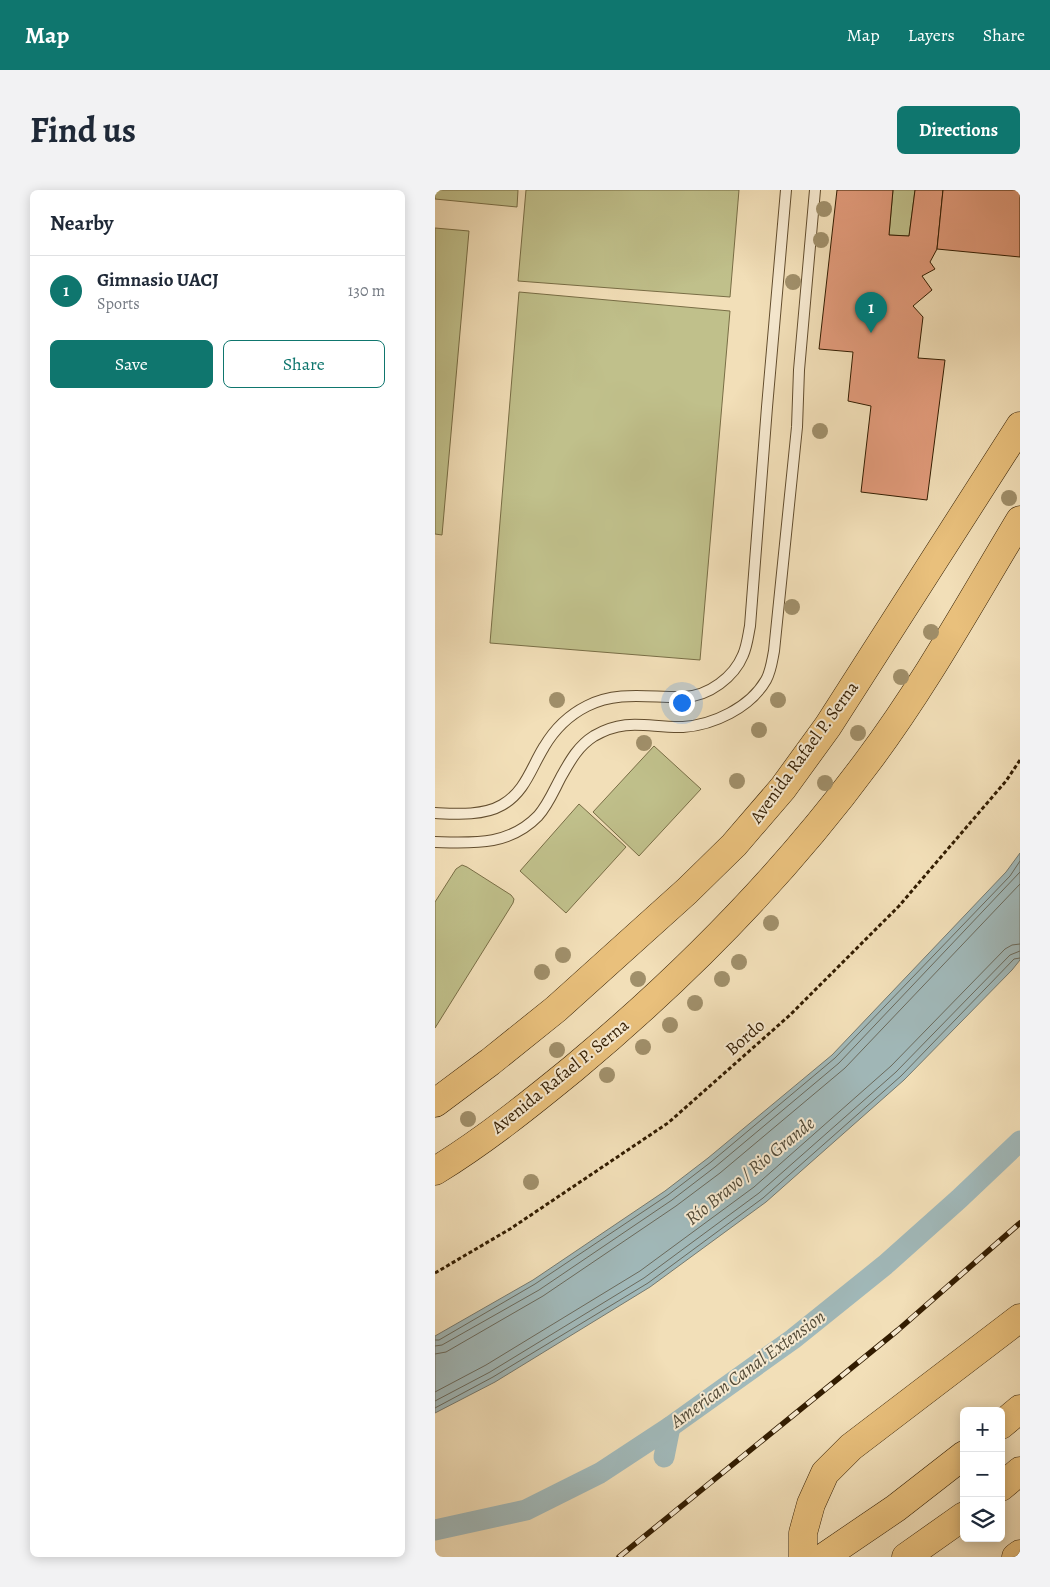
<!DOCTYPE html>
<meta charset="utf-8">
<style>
:root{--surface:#fff;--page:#f2f2f3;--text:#1f2937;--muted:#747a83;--line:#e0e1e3;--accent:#0f766e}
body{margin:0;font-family:Alegreya,serif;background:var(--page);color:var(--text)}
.controls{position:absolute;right:15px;bottom:15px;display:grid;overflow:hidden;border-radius:8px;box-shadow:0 2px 12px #0003}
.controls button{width:45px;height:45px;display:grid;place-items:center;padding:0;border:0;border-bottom:1px solid var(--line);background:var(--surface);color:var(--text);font:25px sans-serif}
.you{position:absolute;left:246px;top:512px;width:18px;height:18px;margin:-12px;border:4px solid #fff;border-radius:50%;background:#1a73e8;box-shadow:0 0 0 8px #1a73e833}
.badge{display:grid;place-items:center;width:32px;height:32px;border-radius:50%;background:var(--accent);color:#fff;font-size:16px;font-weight:700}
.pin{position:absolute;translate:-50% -41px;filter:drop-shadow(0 1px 2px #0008)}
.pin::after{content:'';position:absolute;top:26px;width:18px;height:15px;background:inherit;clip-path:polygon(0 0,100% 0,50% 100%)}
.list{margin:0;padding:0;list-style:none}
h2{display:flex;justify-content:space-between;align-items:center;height:65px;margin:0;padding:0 20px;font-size:21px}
h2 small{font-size:16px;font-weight:400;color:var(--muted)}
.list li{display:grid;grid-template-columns:32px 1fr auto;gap:15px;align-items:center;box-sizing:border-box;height:70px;padding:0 20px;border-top:1px solid var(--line)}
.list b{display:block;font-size:19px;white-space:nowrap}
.list p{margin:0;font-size:16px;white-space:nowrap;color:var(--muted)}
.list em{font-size:16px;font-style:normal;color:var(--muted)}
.actions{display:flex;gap:10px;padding:15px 20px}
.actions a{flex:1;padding:11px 0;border:1px solid var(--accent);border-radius:8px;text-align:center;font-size:18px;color:var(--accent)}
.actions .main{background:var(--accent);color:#fff}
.icon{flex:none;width:28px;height:28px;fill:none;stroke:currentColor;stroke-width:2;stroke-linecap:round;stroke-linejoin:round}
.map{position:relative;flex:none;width:585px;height:1367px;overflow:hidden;border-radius:8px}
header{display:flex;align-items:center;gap:30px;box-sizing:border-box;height:70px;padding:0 25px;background:var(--accent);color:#fff}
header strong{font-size:24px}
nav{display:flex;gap:28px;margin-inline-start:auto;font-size:18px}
.intro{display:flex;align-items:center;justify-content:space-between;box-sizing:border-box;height:120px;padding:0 30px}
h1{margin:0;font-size:35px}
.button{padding:12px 22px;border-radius:8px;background:var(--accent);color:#fff;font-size:18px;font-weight:700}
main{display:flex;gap:30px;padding:0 30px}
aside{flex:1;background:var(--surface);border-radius:8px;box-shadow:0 2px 12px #0003}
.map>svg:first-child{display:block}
.green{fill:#c0c08b;stroke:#796e46}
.water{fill:#a1b9ba;stroke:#757a70}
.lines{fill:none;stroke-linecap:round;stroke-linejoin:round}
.shore{stroke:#6a6a5d;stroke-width:1}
.canal{stroke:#a1b9ba;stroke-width:21}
.building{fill:#e19a7a;stroke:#321c00}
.lane-casing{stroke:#624d2e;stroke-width:12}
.highway-casing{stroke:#321c00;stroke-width:29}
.path{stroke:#321c00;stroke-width:3;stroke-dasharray:4 2.5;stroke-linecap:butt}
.lane{stroke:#f7ead1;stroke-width:10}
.highway{stroke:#e9c07c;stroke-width:28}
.rail-casing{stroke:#321c00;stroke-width:5.5}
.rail{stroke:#f7ead1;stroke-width:4;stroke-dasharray:11;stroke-linecap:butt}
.tree{fill:#a08f6a}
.labels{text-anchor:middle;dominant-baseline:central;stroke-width:4;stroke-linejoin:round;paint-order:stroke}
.street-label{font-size:18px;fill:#321c00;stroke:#f7ead1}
.water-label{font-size:19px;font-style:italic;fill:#534b38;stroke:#f7ead1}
</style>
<header>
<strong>Map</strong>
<nav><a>Map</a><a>Layers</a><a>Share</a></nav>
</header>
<div class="intro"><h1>Find us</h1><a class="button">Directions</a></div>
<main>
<aside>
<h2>Nearby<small></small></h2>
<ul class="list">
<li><span class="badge">1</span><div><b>Gimnasio UACJ</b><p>Sports</p></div><em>130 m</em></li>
</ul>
<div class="actions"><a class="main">Save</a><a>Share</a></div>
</aside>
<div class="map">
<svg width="585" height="1367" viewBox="0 0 585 1367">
<rect width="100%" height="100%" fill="#f2dfb8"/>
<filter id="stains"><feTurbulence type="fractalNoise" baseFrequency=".004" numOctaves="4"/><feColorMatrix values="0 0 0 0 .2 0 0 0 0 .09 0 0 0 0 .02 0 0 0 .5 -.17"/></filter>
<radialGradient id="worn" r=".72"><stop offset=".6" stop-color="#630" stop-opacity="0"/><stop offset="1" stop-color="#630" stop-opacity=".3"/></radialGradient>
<!-- green -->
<g class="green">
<path d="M0,0H83L82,17L0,9Z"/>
<path d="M91,0H304L295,107L83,91Z"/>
<path d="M458,0H480L474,46L454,45Z"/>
<path d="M0,38L34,41L7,345L0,344Z"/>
<path d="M84,102L295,121L265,470L55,453Z"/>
<path d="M219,556L266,599L204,666L158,622Z"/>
<path d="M144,614L191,657L131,723L85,681Z"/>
<path d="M27,675L32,677L76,705L79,709L78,713L0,838V712L21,679Z"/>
</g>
<!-- water -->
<path class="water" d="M585,663V770L577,780L469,890L331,1012L215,1097L60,1192L0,1223V1146L98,1090L230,1001L273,968L397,865L571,682Z"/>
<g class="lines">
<!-- shore -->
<g class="shore">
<path d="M0,1150H4L100,1094L233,1005L276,972L400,868L575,686L585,671"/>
<path d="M0,1156L7,1155L104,1100L237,1010L280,977L404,873L585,682"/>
<path d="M0,1164L11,1162L108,1106L241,1016L285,983L410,878L585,694"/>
<path d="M0,1202L51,1175L205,1081L319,997L456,876L570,759L577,755L585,754"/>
<path d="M0,1211L55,1182L209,1088L324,1003L461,882L575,765L585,761"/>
<path d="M0,1218L58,1187L213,1093L328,1008L466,886L579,769L585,768"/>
</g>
<!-- canal -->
<g class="canal">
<path d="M229,1267L235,1237"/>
<path d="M0,1340L91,1320L165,1283L235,1237L358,1149L450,1075L524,1009L585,951"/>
</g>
</g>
<!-- building -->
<g class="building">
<path d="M402,0H458L454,45L474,46L480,0H508L502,59L495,72L500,79L487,86L497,100L478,116L488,127L483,168L510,170L492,310L426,302L436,216L413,211L418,162L384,159Z"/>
<path d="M508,0H585V67L502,59Z"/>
</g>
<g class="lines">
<!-- lane casing -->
<g class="lane-casing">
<g id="lane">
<path d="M0,623C21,624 48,626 67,615C90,602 96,578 109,557C119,540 134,525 152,516C183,500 216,508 249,507C274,506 299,487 308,465C312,456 313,446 315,436L332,217L351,0"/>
<path d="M0,652C38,653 74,656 103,626C113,615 119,600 126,587C135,571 143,556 159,546C192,527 213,538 248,537C278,535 315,518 331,490C336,481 337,471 339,461L362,237L364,180L380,0"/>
</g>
</g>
<!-- highway casing -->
<g class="highway-casing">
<g id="highway">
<path d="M0,913L55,872L121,819L252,701L299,655L348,598L393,536L585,236"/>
<path d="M0,981C49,951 95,914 139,878C248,787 349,685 433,571C490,495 536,411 585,330"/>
<path d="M566,1235L585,1219"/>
<path d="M566,1297L585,1281"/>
<path d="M368,1367V1343L376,1314L390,1283L416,1257L585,1128"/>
<path d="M389,1367L461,1318L529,1265"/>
<path d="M471,1367L529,1326"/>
<path d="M581,1367L585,1364"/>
</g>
</g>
<!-- path -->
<path class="path" d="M0,1083L75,1039L233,933L355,825L464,716L571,591L585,570"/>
<!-- lane -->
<use href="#lane" class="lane"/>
<!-- highway -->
<use href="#highway" class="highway"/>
<!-- rail casing -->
<g class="rail-casing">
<path id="rail" d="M184,1367L463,1140L585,1033"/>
</g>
<!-- rail -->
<use href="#rail" class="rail"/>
</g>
<!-- trees -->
<g class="tree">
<circle cx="389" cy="19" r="8"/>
<circle cx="386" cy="50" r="8"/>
<circle cx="358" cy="92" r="8"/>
<circle cx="385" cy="241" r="8"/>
<circle cx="574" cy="308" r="8"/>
<circle cx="357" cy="417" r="8"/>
<circle cx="496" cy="442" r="8"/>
<circle cx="466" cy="487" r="8"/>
<circle cx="122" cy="510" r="8"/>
<circle cx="343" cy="510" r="8"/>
<circle cx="324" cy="540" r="8"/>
<circle cx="423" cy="543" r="8"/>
<circle cx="209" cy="553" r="8"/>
<circle cx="302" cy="591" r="8"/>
<circle cx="390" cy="593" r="8"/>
<circle cx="336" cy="733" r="8"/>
<circle cx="128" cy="765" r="8"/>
<circle cx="304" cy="772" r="8"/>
<circle cx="107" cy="782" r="8"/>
<circle cx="203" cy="789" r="8"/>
<circle cx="287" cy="789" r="8"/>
<circle cx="260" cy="813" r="8"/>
<circle cx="235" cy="835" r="8"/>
<circle cx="208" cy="857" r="8"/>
<circle cx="122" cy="860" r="8"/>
<circle cx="172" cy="885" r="8"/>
<circle cx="33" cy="929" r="8"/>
<circle cx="96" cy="992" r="8"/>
</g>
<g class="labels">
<!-- street labels -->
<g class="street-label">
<text transform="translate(369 562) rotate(-54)">Avenida Rafael P. Serna</text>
<text transform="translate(310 847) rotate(-41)">Bordo</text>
<text transform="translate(125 886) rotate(-39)">Avenida Rafael P. Serna</text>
</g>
<!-- water labels -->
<g class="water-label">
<text transform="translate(315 981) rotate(-39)">Río Bravo / Rio Grande</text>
<text transform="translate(313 1179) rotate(-36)">American Canal Extension</text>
</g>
</g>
<rect width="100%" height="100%" filter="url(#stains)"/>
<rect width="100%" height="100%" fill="url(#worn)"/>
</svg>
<div class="controls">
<button>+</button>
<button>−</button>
<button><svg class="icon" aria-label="layers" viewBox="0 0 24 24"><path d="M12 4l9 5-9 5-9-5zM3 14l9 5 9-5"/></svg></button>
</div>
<div class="you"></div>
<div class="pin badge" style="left:436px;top:143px">1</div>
</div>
</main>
